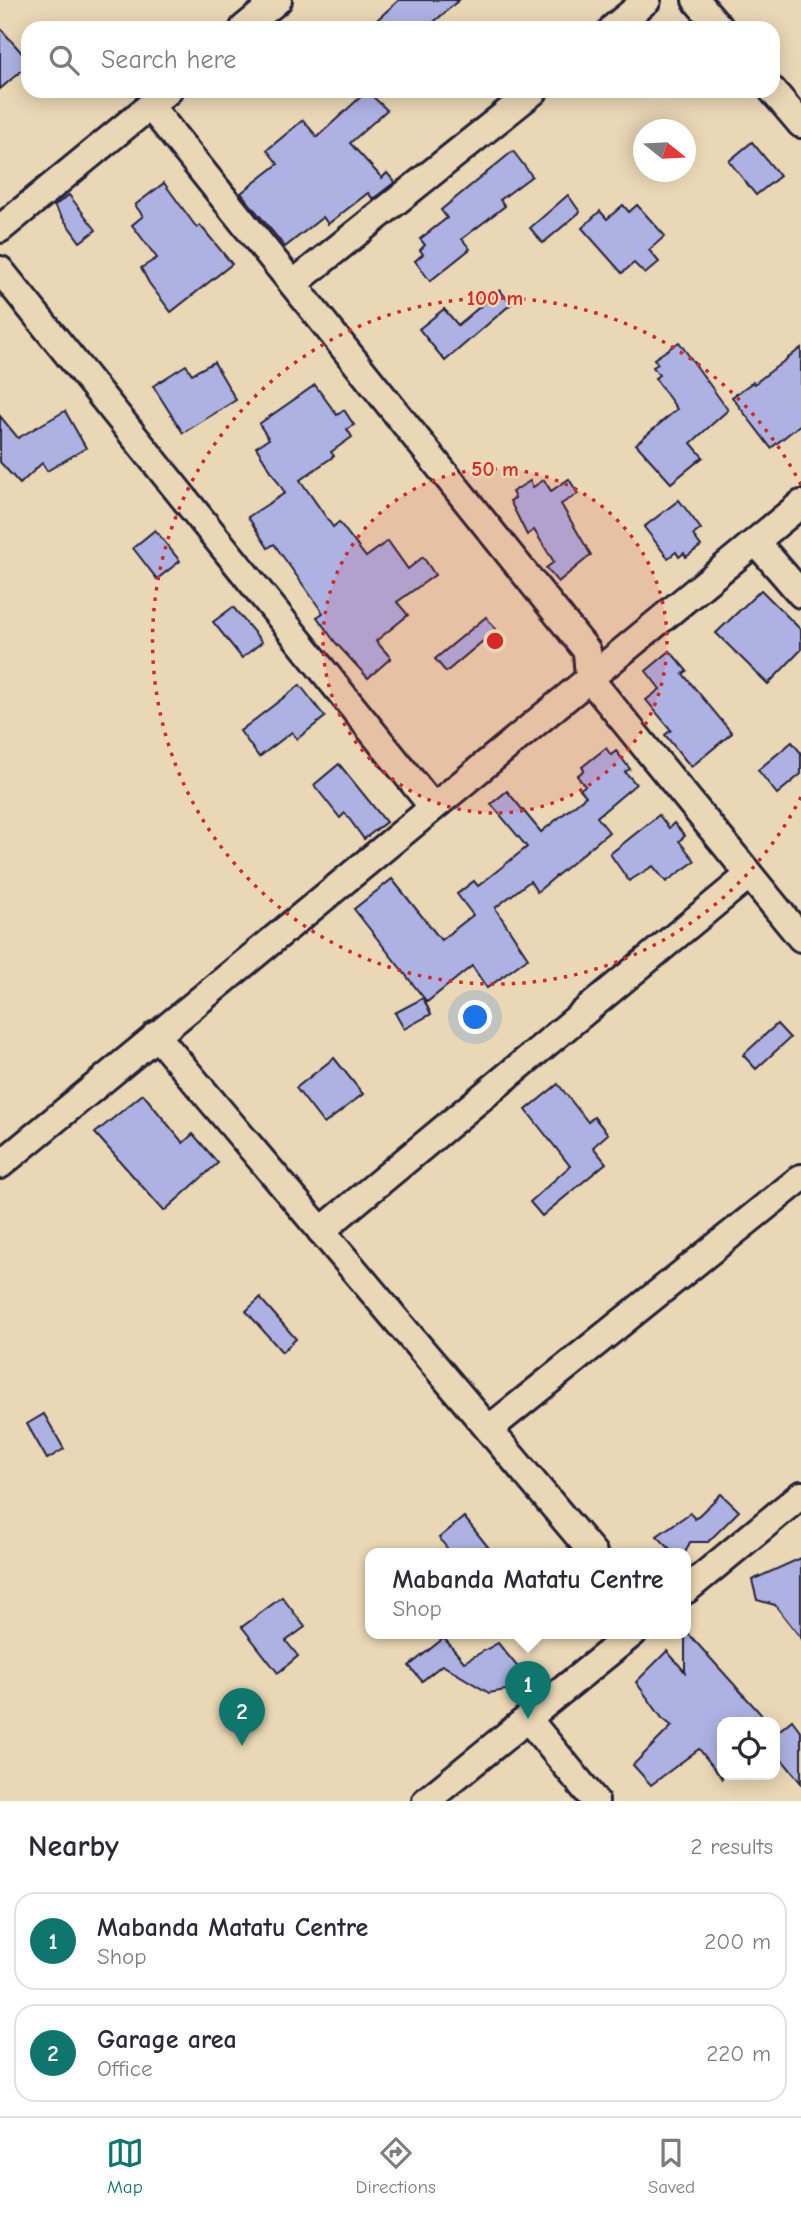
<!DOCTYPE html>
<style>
:root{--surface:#fff;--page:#f2f2f3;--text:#2b2b33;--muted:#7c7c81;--line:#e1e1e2;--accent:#0f766e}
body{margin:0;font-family:"Comic Neue",sans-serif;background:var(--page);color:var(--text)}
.controls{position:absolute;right:21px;bottom:21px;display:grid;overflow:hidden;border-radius:14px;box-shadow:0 4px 18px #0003}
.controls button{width:63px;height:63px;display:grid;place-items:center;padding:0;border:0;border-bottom:2px solid var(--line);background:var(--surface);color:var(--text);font:35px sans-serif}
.compass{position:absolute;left:633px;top:119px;width:63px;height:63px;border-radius:50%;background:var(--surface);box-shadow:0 4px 18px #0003;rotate:108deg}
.you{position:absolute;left:476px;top:1018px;width:24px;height:24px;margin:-18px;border:5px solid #fff;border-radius:50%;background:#1a73e8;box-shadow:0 0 0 10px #1a73e833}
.badge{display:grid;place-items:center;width:46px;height:46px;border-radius:50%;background:var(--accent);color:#fff;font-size:23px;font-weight:700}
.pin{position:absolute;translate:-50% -58px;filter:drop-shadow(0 2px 4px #0008)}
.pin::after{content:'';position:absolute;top:37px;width:24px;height:21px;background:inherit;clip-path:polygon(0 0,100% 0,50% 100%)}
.popup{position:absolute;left:365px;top:1548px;width:326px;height:91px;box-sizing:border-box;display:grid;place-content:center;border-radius:14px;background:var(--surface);filter:drop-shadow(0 2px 5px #0005);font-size:23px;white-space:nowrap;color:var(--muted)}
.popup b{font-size:26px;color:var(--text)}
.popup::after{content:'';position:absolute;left:50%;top:100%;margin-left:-14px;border:14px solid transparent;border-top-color:var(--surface)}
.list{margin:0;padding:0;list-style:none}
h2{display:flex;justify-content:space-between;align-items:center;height:91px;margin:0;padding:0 28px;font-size:30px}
h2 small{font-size:23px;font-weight:400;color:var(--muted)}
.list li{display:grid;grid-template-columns:46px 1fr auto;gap:21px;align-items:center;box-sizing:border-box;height:98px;margin:0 14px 14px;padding:0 14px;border:2px solid var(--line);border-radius:21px}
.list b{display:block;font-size:26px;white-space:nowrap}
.list p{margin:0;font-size:23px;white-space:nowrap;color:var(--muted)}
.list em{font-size:23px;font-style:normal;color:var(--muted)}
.icon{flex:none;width:38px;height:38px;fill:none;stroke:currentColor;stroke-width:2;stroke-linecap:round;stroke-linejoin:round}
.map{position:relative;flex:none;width:801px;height:1801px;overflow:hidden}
.search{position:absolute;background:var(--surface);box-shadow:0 4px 18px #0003;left:21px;right:21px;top:21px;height:77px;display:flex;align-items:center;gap:18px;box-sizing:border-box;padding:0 24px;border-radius:21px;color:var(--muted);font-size:26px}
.sheet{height:315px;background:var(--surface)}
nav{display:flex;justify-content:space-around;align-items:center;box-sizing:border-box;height:98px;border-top:2px solid var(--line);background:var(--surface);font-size:19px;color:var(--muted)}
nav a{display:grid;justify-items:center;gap:4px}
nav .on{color:var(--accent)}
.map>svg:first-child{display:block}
.building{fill:#aeb2e3;stroke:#22223b;stroke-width:2}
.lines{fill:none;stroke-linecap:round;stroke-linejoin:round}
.minor-casing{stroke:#22223b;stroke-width:32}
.minor{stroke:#ead7b5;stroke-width:26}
.ring{fill:none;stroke:#d62828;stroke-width:3.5;stroke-dasharray:3.5 7}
.centre{fill:#d62828;stroke:#ead7b5;stroke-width:3.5}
.ring-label{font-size:21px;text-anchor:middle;font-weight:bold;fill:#d62828;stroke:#ead7b5;stroke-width:5;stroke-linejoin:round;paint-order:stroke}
</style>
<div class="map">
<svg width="801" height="1801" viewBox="0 0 801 1801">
<rect width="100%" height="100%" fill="#ead7b5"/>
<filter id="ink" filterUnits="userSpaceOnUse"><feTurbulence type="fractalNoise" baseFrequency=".0143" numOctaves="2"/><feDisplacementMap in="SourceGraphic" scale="14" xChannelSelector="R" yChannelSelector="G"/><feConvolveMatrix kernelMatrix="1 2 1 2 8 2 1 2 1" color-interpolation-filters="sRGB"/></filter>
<g filter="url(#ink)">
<!-- building -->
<g class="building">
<path d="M399,0H459L427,28H368Z"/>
<path d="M0,28L28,60V65L0,89Z"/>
<path d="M367,91L387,110L350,143L382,178L387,173L395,182L373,199L368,193L328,224L323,217L285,247L241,193L278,164L267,150L303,120L317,137Z"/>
<path d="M752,142L780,176L756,195L729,161Z"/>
<path d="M513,151L532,176L500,200L505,206L462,239L470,249L430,281L415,261L423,254L420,250L425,245L420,239L447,218L441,210Z"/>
<path d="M164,183L197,228L200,225L232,264L171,312L149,283L141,268L157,258L132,225L143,216L135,205Z"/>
<path d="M69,195L96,230L80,242L54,206Z"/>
<path d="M568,195L580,212L543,243L530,228Z"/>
<path d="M623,205L629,212L637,205L665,236L649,250L659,262L645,274L634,263L622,273L582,228L600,211L607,219Z"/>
<path d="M500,290L511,304L445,361L419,329L444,309L458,325Z"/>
<path d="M679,342L728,410L691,443L703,457L671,483L636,444L677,409L655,378L659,375L653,367L658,364L654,359Z"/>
<path d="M801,348V424L771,448L732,397L753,382L754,384Z"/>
<path d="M214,362L236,400L183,433L153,386L186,365L192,374Z"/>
<path d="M315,385L337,415L344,410L354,425L347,429L352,437L331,452L334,456L300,480L333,527L339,522L366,557L388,541L408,569L423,557L435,575L397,602L408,615L376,641L391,658L368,678L335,642L317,617L323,613L274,544L268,548L248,517L285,493L256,447L269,439L259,424Z"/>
<path d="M65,411L86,448L47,471L42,463L20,484L0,462V416L18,438Z"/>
<path d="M569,479L578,494L561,504L591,555L558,582L546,568L554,562L534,530L527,535L510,501L515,498L512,492L530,481L533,487L544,480L551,491Z"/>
<path d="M679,500L701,529L693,535L701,546L686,557L684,553L679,557L676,552L668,558L644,527Z"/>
<path d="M155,530L180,561L157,579L133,548Z"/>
<path d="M761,590L801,630V650L768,684L716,633Z"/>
<path d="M233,607L262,642L242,658L213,622Z"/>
<path d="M486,617L496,630L446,672L435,659Z"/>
<path d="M670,651L687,671L683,674L732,733L691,767L665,735L671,730L646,700L660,689L646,671Z"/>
<path d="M300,685L325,717L297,739L292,732L259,757L240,731Z"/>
<path d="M792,742L801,753V774L777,794L758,770Z"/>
<path d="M606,748L611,755L616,751L630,769L625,772L636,784L597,817L609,832L537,892L530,881L495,908L528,958L487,988L472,966L427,1002L354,909L392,879L441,940L473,915L457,894L474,881L478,886L527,847L491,804L507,791L541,832L586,796L580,789L585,786L577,776L584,770L582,767Z"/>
<path d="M339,764L386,822L364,839L345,813L340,818L314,785Z"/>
<path d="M659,815L669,828L674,823L685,836L679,841L695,861L666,882L653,866L629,881L610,854Z"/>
<path d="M423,998L431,1014L404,1029L395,1013Z"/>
<path d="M777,1024L790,1038L756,1069L743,1055Z"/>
<path d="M334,1058L363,1094L324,1124L296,1088Z"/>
<path d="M558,1084L588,1122L594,1117L608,1134L593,1147L606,1163L542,1216L530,1202L570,1166L526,1110Z"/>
<path d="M143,1094L183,1143L193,1134L218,1163L164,1211L95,1133Z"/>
<path d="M260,1298L296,1339L282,1352L246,1311Z"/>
<path d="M44,1414L64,1449L47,1459L27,1424Z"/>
<path d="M721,1494L739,1511L708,1542H690L685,1553H674L657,1536L690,1513L695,1519Z"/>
<path d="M464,1517L493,1553H451L439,1538Z"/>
<path d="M801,1558V1638L775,1605L757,1600L752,1580Z"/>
<path d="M282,1597L305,1627L286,1641L298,1656L278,1673L242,1627Z"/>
<path d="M685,1630L768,1722H722V1778L699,1749L651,1785L633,1765L672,1726L662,1718L636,1682L667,1651L685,1672Z"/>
<path d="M444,1638L464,1662L498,1643L520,1670L528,1669L541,1687L530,1696L517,1688L489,1693L442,1665L422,1681L409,1666Z"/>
<path d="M792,1720L801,1732V1783L775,1751V1734Z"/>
</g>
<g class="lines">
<!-- minor casing -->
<g class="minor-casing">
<g id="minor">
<path d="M696,0L720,28"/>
<path d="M244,28L278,0"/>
<path d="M613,28L647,0"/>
<path d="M773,91L801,124"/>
<path d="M150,106L587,651L589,678L801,938"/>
<path d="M0,229L168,91"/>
<path d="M0,270L433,807"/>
<path d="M293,284L534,91"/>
<path d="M756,542L801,594"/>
<path d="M156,1035L593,1553"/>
<path d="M0,1165L801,504"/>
<path d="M321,1231L749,875"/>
<path d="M489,1429L801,1178"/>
<path d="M686,1590L801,1495"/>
<path d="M528,1719L595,1801"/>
<path d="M426,1801L633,1633"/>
</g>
</g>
<!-- minor -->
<use href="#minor" class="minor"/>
</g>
</g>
<!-- distance rings -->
<circle cx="495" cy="641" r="172" fill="#d62828" fill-opacity=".12"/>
<g class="ring">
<circle cx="495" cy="641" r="172"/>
<path d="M801 797A343 343 0 1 1 801 485"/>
</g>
<circle cx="495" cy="641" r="10" class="centre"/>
<g class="ring-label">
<text x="495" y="305">100 m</text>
<text x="495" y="476">50 m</text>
</g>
</svg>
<div class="controls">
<button><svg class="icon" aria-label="locate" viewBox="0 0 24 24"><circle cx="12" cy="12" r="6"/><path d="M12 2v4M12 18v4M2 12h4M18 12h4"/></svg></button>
</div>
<svg class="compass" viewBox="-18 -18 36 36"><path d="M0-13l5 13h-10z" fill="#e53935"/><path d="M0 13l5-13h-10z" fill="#7c7c81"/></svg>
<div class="you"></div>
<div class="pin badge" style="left:528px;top:1719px">1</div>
<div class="popup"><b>Mabanda Matatu Centre</b>Shop</div>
<div class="pin badge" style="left:242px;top:1746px">2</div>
<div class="search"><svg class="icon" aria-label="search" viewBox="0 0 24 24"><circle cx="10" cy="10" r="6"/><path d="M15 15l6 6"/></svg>Search here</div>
</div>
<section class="sheet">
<h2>Nearby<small>2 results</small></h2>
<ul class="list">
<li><span class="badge">1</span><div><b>Mabanda Matatu Centre</b><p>Shop</p></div><em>200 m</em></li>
<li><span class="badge">2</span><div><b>Garage area</b><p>Office</p></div><em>220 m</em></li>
</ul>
</section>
<nav>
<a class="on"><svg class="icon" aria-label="map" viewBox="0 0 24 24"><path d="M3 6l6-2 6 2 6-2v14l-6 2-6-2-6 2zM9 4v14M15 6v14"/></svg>Map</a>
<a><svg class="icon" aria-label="directions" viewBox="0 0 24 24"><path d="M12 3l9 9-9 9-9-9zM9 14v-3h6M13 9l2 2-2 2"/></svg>Directions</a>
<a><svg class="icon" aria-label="saved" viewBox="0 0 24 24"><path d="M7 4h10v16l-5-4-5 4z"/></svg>Saved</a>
</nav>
